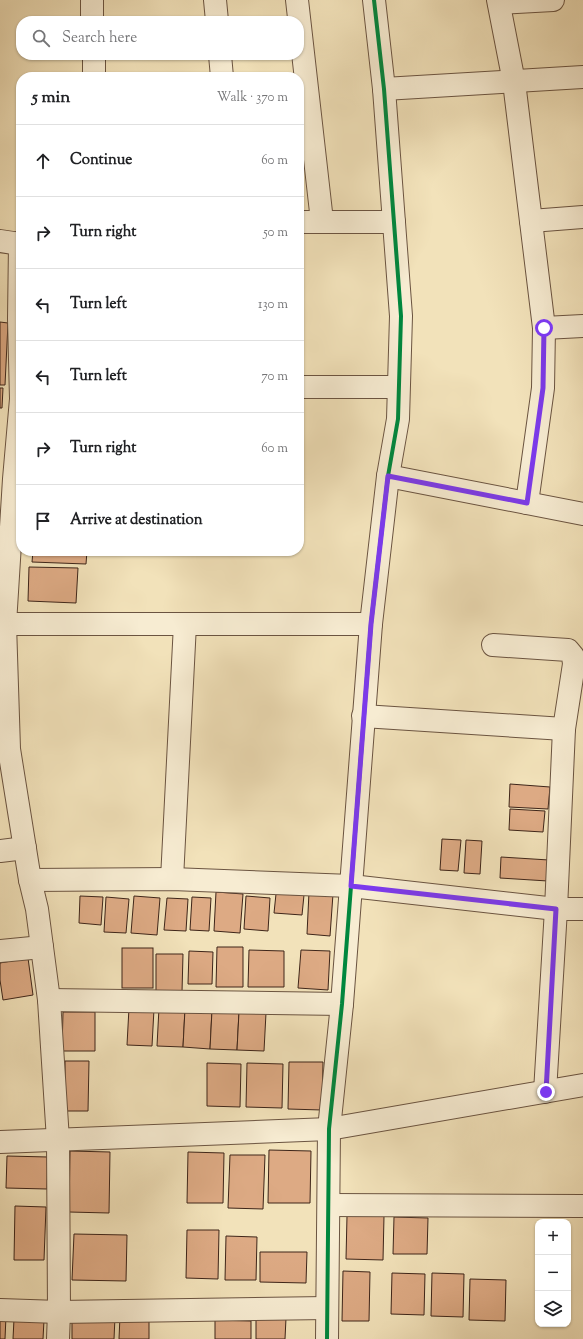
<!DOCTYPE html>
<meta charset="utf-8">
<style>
:root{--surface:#fff;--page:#f6f6f6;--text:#202124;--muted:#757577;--line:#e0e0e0}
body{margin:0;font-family:"Sorts Mill Goudy",serif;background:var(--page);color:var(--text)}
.controls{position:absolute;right:12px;bottom:12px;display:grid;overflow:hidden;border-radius:8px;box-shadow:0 1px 3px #0004}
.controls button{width:36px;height:36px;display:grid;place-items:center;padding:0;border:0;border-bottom:1px solid var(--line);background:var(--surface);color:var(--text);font:20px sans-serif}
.stop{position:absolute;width:12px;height:12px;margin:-9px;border:3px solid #7c3aed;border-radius:50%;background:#fff}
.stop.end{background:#7c3aed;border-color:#fff;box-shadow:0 1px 4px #0008}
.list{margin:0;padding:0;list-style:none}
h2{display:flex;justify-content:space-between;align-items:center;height:52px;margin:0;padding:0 16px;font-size:17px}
h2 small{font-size:13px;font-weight:400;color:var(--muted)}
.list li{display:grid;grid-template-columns:26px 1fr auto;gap:12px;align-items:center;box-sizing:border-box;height:72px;padding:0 16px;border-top:1px solid var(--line)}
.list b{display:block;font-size:15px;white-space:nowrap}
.list em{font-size:13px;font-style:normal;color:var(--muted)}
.icon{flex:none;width:22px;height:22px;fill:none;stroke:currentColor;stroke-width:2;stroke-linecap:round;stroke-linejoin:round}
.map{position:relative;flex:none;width:583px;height:1339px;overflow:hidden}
.search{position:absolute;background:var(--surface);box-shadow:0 1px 3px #0004;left:16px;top:16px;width:288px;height:44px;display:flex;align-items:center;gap:10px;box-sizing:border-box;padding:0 14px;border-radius:16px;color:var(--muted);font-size:15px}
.panel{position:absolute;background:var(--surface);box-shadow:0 1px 3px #0004;left:16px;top:72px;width:288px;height:484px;border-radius:16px}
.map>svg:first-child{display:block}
.building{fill:#ddaa84;stroke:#3e2519}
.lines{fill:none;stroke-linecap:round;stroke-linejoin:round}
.minor-casing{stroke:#6b5441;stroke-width:24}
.minor{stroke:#f7ecd2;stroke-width:22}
.cycleway-casing{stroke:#f7ecd2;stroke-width:6}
.cycleway{stroke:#00873e;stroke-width:4}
.route{stroke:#7c3aed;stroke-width:5}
</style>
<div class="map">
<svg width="583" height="1339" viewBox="0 0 583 1339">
<rect width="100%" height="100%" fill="#f2e2ba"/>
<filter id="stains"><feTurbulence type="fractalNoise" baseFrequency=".005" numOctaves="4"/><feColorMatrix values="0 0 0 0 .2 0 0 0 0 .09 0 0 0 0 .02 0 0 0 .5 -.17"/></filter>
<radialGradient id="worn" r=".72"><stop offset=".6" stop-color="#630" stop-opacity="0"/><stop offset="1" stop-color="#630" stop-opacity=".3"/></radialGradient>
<!-- building -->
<g class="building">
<path d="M0,322L8,323L5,385H0Z"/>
<path d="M0,388H3L2,408H0Z"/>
<path d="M33,551H87L86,564L32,562Z"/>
<path d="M29,567L78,568L76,603L28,601Z"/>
<path d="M510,784L550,787L548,809L509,807Z"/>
<path d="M510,809L545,811L543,832L509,830Z"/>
<path d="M442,839L461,840L458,871L440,870Z"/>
<path d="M466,840L482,841L480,874L464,873Z"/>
<path d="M501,857L549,860L548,881L500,878Z"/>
<path d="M216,892L243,894L240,933L214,931Z"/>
<path d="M309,892L333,894L330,936L307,934Z"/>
<path d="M276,894L304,895L302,915L274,913Z"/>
<path d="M80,896L103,897L101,925L79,923Z"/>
<path d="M134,896L160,898L157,935L131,933Z"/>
<path d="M246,896L270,898L268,931L244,929Z"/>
<path d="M106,897L129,899L126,933L104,932Z"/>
<path d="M192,897L211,898L209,931L190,930Z"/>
<path d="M167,898L188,899L186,931L164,930Z"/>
<path d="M217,947H243V987H216Z"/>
<rect x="122" y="948" width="31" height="40"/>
<path d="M249,950L284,951V987H248Z"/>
<path d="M301,950L330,951L328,990L298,988Z"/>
<path d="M189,951L213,952L212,984H188Z"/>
<path d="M156,954H183L182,992H156Z"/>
<path d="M28,958L33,995L3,1000L0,980V963Z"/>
<path d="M129,1008L154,1009L152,1046L127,1045Z"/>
<path d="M159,1008L185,1009L183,1047L157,1046Z"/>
<path d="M185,1009L212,1010L210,1049L183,1047Z"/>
<path d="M212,1010L239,1012L237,1050L210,1049Z"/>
<path d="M63,1012H95V1051H62Z"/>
<path d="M239,1012L266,1013L264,1051L237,1050Z"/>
<path d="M65,1061H89L88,1111H65Z"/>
<path d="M289,1062H323L322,1110L288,1109Z"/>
<path d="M207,1063L241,1064L240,1107L207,1106Z"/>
<path d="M247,1063L283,1064L282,1108L246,1107Z"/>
<path d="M269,1150L311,1151L310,1203H268Z"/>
<path d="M70,1151L110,1152L109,1213L69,1212Z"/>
<path d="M188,1152L224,1153L223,1203H187Z"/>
<path d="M230,1155H265L263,1209L228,1208Z"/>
<path d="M7,1156L48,1157L47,1189L6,1188Z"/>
<path d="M15,1206L46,1207L44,1260H14Z"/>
<path d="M347,1216H384L383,1260L346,1259Z"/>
<path d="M394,1217L428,1218L427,1254H393Z"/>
<path d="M187,1230H219L218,1279L186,1278Z"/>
<path d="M74,1234L127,1235L126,1281L72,1280Z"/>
<path d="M226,1236L257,1237L256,1280H225Z"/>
<path d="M260,1252H307L306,1283L260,1282Z"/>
<path d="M343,1271L370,1272L369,1321H342Z"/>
<path d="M392,1273L425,1274L424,1315L391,1314Z"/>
<path d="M432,1273L464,1274L463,1317L431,1316Z"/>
<path d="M470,1279L506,1280L505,1321L469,1320Z"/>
<path d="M0,1316H6L5,1339H0Z"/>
<path d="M72,1316L115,1317L114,1339H72Z"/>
<path d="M120,1316L149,1317V1339H119Z"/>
<path d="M256,1318H286L285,1339H256Z"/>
<path d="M14,1319L44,1320L43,1339H13Z"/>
<path d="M215,1320L251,1321V1339H215Z"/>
</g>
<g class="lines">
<!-- minor casing -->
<g class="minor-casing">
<g id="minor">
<path d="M92,0V21"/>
<path d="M215,0L217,21"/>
<path d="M297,0L322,221"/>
<path d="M498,0L514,82L544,328L543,388L527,503"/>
<path d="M499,3L553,0"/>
<path d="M94,55V77"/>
<path d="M220,55L222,77"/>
<path d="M384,89L583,77"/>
<path d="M531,221L583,217"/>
<path d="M299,222H394"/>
<path d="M0,241L20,244"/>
<path d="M21,242L20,244L19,319L21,399L14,479L5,624L9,749L30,880L37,909L49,1000L58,1140L59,1312L58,1339"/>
<path d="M544,328L583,326"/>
<path d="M299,387H398"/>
<path d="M388,476L583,514"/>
<path d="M0,624H371"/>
<path d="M493,645L568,650L573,656L574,664L564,729L556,909L545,1092"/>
<path d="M363,716L564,729"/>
<path d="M0,851L25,848"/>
<path d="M172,879L185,624"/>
<path d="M30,880L172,879L351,886L556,909H583"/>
<path d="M0,951L42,947"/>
<path d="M49,1000L342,1004"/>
<path d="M0,1142L329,1129L583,1085"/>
<path d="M329,1205L583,1206"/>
<path d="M0,1310L59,1312L327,1308"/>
<path d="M327,1339L329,1129L342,1004L371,624L388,476L398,419L401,316L384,89L374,0"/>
</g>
</g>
<!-- minor -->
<use href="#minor" class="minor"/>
<!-- cycleway casing -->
<g class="cycleway-casing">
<path id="cycleway" d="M327,1339L329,1129L342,1004L371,624L388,476L398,419L401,316L384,89L374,0"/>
</g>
<!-- cycleway -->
<use href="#cycleway" class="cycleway"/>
</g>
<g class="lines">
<!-- route -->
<path class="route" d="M544,328L543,388L527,503L388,476L371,624L351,886L556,909L546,1092"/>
</g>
<rect width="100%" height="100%" filter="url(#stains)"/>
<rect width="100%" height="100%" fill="url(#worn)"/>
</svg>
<div class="controls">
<button>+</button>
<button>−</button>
<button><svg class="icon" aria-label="layers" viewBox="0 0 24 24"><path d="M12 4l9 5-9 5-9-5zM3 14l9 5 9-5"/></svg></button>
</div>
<div class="stop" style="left:544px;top:328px"></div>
<div class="stop end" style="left:546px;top:1092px"></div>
<div class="search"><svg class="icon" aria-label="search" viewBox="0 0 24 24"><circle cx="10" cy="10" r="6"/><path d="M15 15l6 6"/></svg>Search here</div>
<section class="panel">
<h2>5 min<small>Walk · 370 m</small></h2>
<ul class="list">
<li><svg class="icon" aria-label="ahead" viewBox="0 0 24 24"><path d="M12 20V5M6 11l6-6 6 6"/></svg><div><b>Continue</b></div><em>60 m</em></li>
<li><svg class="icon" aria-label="right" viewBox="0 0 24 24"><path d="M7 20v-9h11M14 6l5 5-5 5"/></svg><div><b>Turn right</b></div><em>50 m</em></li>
<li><svg class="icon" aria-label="left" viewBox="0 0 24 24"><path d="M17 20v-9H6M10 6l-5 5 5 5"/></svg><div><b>Turn left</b></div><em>130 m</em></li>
<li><svg class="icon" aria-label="left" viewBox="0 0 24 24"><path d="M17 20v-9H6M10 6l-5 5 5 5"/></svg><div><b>Turn left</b></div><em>70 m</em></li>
<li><svg class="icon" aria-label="right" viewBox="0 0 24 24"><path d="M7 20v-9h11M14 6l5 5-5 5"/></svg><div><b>Turn right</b></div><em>60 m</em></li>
<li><svg class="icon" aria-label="arrive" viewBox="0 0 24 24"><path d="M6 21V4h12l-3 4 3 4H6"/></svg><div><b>Arrive at destination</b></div></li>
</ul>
</section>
</div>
